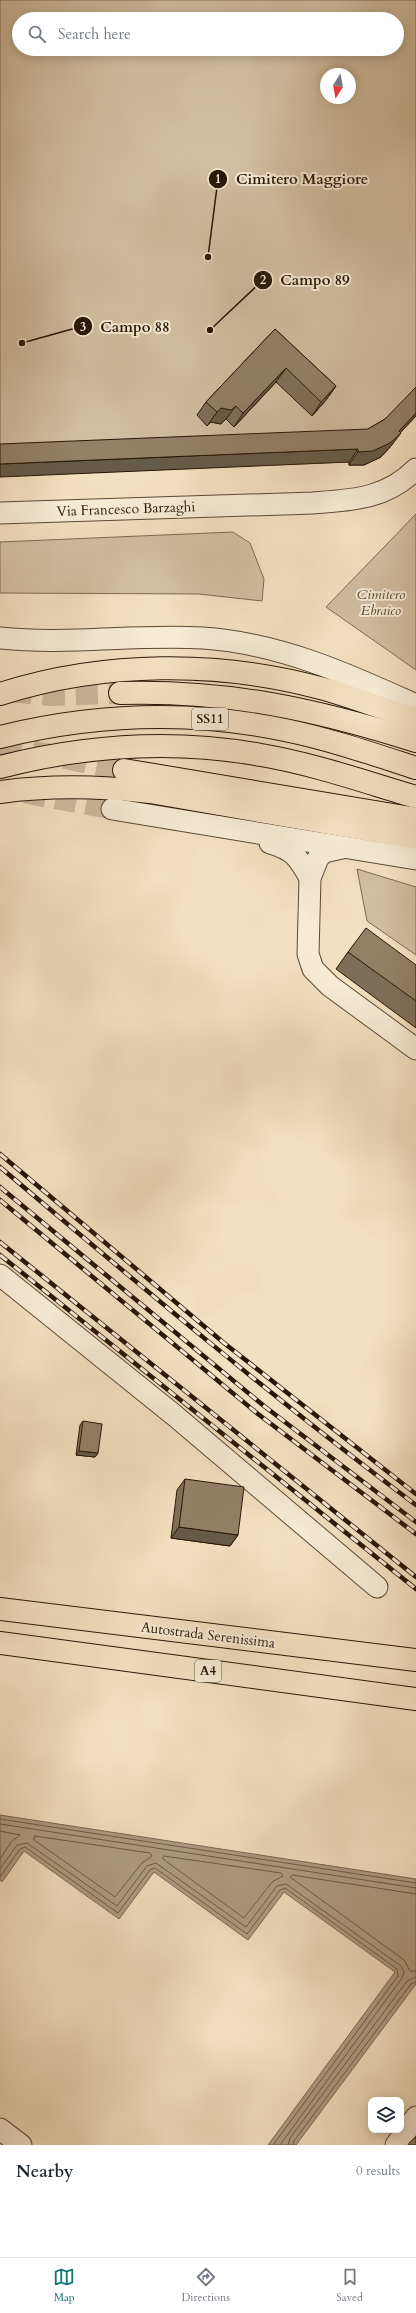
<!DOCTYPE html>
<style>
:root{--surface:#fff;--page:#f6f6f7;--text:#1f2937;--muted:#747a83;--line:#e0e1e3;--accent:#0f766e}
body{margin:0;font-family:Cardo,serif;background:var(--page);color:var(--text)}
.controls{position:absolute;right:12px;bottom:12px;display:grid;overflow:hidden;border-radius:8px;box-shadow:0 2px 10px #0003}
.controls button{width:36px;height:36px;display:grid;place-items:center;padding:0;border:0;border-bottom:1px solid var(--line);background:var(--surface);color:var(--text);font:20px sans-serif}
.compass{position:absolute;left:320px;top:68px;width:36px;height:36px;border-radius:50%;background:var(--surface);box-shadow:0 2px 10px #0003;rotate:191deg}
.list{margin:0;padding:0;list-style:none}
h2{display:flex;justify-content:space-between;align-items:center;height:52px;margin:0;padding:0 16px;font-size:17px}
h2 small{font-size:13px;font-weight:400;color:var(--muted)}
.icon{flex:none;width:22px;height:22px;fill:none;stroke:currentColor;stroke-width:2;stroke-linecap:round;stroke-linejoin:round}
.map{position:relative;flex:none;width:416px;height:2145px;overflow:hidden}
.search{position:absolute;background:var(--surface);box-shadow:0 2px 10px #0003;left:12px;right:12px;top:12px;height:44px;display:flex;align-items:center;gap:10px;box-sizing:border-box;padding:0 14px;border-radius:22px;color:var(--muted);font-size:15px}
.sheet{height:112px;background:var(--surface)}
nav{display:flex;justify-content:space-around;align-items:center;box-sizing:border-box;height:56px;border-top:1px solid var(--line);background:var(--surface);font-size:11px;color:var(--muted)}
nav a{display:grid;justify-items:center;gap:2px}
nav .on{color:var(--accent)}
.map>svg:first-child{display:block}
.green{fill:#d1bea0;stroke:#7d6a53;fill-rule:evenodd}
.water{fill:#ae9c81;stroke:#796750}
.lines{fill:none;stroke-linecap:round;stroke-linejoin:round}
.shore{stroke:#6c5a44;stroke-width:1}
.minor-tunnel{stroke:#cbb89b;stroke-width:21;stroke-dasharray:21 10;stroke-linecap:butt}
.highway-tunnel{stroke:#cbb89b;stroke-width:22;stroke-dasharray:22 11;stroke-linecap:butt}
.minor-casing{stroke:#5c4934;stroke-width:23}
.highway-casing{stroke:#291706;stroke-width:24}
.minor{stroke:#f7ebd6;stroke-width:21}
.highway{stroke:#f3e0c0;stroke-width:22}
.rail-casing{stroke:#291706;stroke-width:4.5}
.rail{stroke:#f7ebd6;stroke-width:3;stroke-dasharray:9;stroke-linecap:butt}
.wall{fill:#7e6e59;stroke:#291706}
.shaded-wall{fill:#665a48;stroke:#291706}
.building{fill:#928067;stroke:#291706}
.labels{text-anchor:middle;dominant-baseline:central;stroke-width:4;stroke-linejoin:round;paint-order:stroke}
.shield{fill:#f7ebd6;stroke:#675744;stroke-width:1}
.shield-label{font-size:13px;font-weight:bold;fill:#291706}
.street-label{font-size:14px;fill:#291706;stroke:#f7ebd6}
.park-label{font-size:14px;font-style:italic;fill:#5b4934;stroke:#f7ebd6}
.leader{fill:none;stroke:#291706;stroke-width:1.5}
.callout-dot{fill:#291706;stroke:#f7ebd6;stroke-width:1.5}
.mark-label{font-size:12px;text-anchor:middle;font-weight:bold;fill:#fff}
.callout-label{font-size:15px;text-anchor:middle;font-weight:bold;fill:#291706;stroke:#f7ebd6;stroke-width:4;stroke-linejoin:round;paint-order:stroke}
</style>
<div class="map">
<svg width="416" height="2145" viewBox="0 0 416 2145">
<rect width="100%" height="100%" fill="#f3e0c0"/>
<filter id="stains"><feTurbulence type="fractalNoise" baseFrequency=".005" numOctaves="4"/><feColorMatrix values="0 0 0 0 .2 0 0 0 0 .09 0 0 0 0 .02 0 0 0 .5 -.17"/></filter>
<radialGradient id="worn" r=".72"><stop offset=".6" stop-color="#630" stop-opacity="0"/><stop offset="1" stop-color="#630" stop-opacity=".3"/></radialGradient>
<!-- green -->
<g class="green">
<path d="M0,0H416V416L390,444L391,446C378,459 367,465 349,465L348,462L0,476ZM19,19H397V49H19ZM326,74H350V98H326Z"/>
<path d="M416,514V670L326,607Z"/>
<path d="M233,532L250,543L264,579L262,601L199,594L0,593V542Z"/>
<path d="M357,869L416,887V955L367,921Z"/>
</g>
<!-- water -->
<path class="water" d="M0,1815L416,1879V1984L296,2145H268L395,1972L284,1892L248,1940L154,1872L119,1919L24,1851L2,1882L0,1880Z"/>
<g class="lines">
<!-- shore -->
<g class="shore">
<path d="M0,1819L416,1883"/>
<path d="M0,1824L416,1888"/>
<path d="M0,1831L20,1835L11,1842L0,1859"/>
<path d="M35,1836L150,1853L152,1856L142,1863L115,1897L34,1840Z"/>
<path d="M164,1856L281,1873L283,1876L272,1882L244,1918L163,1859Z"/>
<path d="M0,1869L17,1845L27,1843L117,1906L147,1866L156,1863L246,1927L277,1886L286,1884L401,1966L404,1972L402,1978L280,2145"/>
<path d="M0,1877L20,1849L25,1847L118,1913L150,1870L155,1868L247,1934L280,1890L285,1888L397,1969L398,1976L273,2145"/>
<path d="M416,1894L292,1875L290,1877L404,1960L410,1971H416"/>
<path d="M288,2145L290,2138L407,1981L416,1977"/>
<path d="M293,2145L294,2141L411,1984L416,1982"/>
</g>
<!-- minor-tunnel -->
<path class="minor-tunnel" d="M25,793L112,809"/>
<!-- highway-tunnel -->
<g class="highway-tunnel">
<path d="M10,691L49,695L120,693"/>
<path d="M0,745L124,770"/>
</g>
<!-- minor casing -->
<g class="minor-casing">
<g id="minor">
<path d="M0,513L313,503C353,500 386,499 416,469"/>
<path d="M0,638C68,645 135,634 203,638C279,643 348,674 416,705"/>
<path d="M112,809L416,859"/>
<path d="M270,843C294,850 298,857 310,878"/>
<path d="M342,848L324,852L318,858L310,878L308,954L313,969L330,986L416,1049"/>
<path d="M0,1275L174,1415L377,1587"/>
<path d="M0,2129L21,2145"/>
<path d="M396,2145L416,2117"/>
</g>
</g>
<!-- highway casing -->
<g class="highway-casing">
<g id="highway">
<path d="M120,693C227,690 315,709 416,741"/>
<path d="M0,694C104,661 219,660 324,689C355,698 385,709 416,720"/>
<path d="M0,737C94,714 190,710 285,730C329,739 373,754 416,768"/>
<path d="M0,767C86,745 174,739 261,755C314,764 365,782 416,797"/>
<path d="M124,770L416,819"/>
<path d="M0,792C51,785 99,786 150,792L416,838"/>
<path d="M0,1609L416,1660"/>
<path d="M0,1643L416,1699"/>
</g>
</g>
<!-- minor -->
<use href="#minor" class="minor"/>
<!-- highway -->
<use href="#highway" class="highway"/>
<!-- rail casing -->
<g class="rail-casing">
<g id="rail">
<path d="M0,1154L224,1343L416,1494"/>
<path d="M0,1167C137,1283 273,1398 416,1505"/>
<path d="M0,1187L264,1406L416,1522"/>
<path d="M0,1200L258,1414L416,1534"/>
<path d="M0,1242L416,1577"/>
<path d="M0,1255L416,1589"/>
</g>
</g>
<!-- rail -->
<use href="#rail" class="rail"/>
</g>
<!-- wall -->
<g class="wall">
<path d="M275,329L336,386L326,400L312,416L276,382L234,427L226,419L221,424L211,422L207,426L197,415L206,402Z"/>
<path d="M385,419L400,433L391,446L381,457L364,465H349V462L368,429Z"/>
<path d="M348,952L416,965V1028L336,969Z"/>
<path d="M83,1421L98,1453L95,1457L76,1455L80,1425Z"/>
<path d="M185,1479L238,1535L230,1546L171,1538L177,1490Z"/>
</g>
<!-- shaded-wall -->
<g class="shaded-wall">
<path d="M286,368L276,382L234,427L243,413Z"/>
<path d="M336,386L326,400L312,416L321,402Z"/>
<path d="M236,406L226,419L221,424L211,422L207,426L217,412L221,408Z"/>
<path d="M416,413V416L398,435L401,433L391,446L381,457L364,465H349L358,452L399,431Z"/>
<path d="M358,449L349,462L0,477V464Z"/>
<path d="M79,1451L98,1453L95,1457L76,1455Z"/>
<path d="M179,1527L238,1535L230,1546L171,1538Z"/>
</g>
<!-- building -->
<g class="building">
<path d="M275,329L336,386L321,402L286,368L243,413L236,406L231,410L221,408L217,412L206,402Z"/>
<path d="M416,387V413L399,431L401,433L390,443L373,451L358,452V449L0,464V444L368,429L385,419Z"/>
<path d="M366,928L416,965V1001L348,952Z"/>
<path d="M83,1421L102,1424L98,1453L79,1451Z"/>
<path d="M185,1479L244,1487L238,1535L179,1527Z"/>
<path d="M416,2137V2145H408L410,2142Z"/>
</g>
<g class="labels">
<!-- shield labels -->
<g class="shield">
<rect x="192" y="708" width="36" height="22" rx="3"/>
<rect x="195" y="1660" width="26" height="22" rx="3"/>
</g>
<g class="shield-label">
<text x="210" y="719">SS11</text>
<text x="208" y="1671">A4</text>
</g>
<!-- street labels -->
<g class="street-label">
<text transform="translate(126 509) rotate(-2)">Via Francesco Barzaghi</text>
<text transform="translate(208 1635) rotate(7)">Autostrada Serenissima</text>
</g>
<!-- park labels -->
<g class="park-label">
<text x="381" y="594">Cimitero<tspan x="381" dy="16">Ebraico</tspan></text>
</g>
</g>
<!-- callouts -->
<path class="leader" d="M208 257L218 179M210 330L263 280M22 343L83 326"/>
<g class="callout-dot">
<circle cx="208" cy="257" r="4"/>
<circle cx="210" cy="330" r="4"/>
<circle cx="22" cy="343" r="4"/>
<circle cx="218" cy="179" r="10"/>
<circle cx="263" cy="280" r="10"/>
<circle cx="83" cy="326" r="10"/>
</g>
<g class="mark-label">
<text x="218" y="183">1</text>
<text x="263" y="284">2</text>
<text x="83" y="331">3</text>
</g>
<g class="callout-label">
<text x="302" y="184">Cimitero Maggiore</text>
<text x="315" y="285">Campo 89</text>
<text x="135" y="332">Campo 88</text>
</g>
<rect width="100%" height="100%" filter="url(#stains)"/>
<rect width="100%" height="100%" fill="url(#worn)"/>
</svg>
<div class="controls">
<button><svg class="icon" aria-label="layers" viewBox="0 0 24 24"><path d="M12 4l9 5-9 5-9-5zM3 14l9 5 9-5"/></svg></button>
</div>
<svg class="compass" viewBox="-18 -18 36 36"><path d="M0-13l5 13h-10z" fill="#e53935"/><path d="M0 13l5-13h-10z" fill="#747a83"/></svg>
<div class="search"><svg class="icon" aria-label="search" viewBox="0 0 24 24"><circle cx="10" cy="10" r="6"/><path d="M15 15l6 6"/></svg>Search here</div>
</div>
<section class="sheet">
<h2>Nearby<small>0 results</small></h2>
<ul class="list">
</ul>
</section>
<nav>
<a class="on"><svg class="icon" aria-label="map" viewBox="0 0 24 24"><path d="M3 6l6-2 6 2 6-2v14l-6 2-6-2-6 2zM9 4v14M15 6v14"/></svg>Map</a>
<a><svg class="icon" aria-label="directions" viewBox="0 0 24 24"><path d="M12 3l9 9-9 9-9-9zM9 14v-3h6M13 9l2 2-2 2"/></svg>Directions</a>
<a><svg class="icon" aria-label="saved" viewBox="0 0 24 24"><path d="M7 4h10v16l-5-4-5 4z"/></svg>Saved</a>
</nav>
